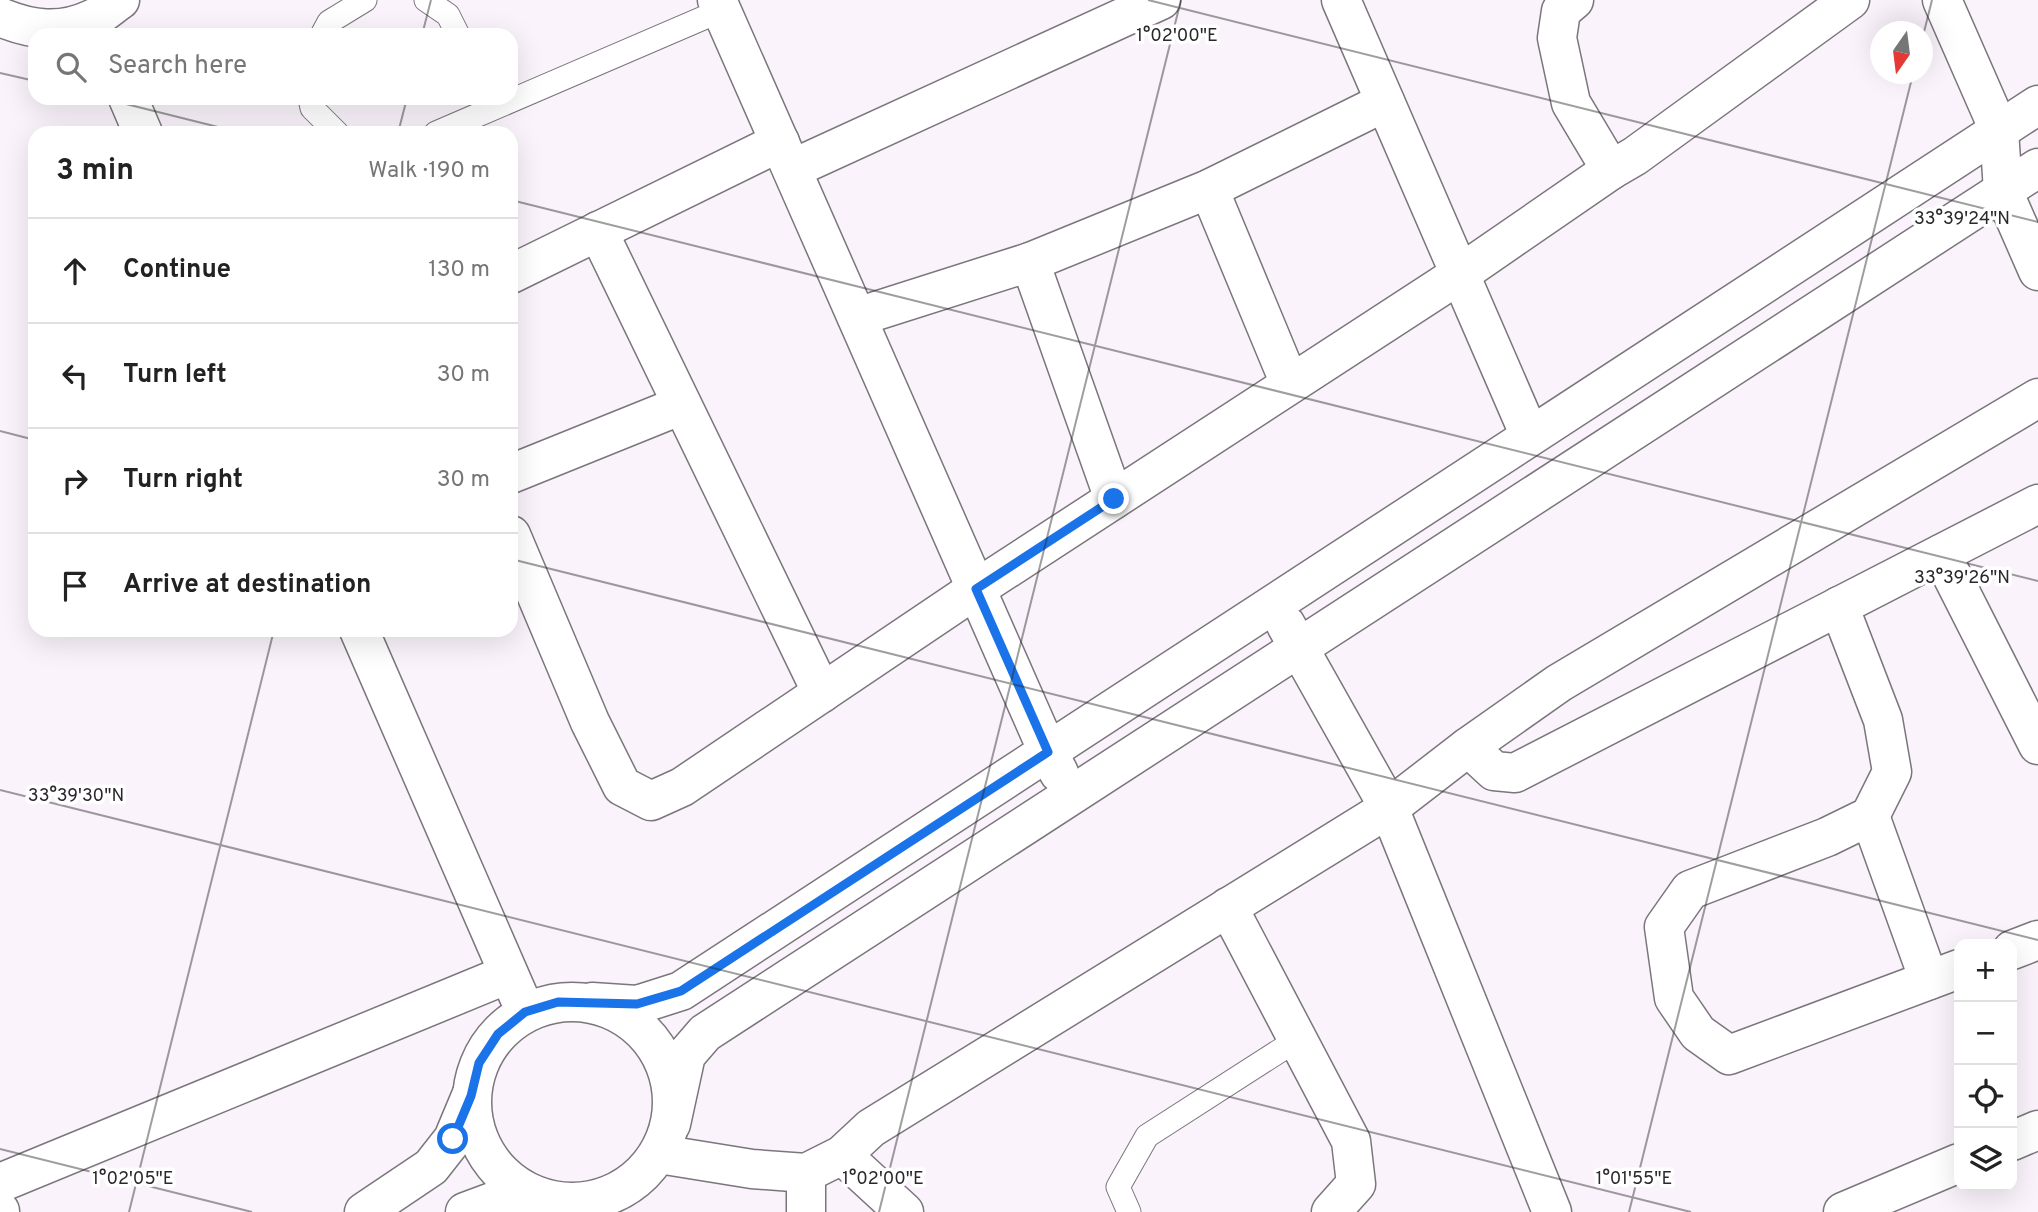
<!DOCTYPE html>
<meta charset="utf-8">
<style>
:root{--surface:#fff;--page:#f6f6f6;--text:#222;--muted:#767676;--line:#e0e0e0}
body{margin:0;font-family:Overpass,sans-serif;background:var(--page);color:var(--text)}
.controls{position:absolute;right:21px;bottom:21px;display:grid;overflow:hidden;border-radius:14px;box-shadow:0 7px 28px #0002}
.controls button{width:63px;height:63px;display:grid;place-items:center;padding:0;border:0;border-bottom:2px solid var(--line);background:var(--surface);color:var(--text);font:35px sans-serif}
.compass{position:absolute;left:1870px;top:21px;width:63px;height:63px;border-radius:50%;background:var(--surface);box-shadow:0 7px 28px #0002;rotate:194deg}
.stop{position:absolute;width:21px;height:21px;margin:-16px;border:5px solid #1a73e8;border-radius:50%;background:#fff}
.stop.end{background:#1a73e8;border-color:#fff;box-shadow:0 2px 7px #0008}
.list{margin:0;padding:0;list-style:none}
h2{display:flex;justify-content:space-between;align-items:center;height:91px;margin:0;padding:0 28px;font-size:30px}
h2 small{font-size:23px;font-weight:400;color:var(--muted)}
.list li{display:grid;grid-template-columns:46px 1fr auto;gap:21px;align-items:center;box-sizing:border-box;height:105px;padding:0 28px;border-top:2px solid var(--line)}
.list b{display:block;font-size:26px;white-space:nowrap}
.list em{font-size:23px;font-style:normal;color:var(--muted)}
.icon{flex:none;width:38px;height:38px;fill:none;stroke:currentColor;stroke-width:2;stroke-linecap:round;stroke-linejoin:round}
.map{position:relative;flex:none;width:2038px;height:1212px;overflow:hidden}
.search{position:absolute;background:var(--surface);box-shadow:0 7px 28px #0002;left:28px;top:28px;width:490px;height:77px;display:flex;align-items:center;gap:18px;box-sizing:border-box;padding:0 24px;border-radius:21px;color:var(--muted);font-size:26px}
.panel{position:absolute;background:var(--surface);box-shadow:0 7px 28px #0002;left:28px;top:126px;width:490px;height:511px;border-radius:21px}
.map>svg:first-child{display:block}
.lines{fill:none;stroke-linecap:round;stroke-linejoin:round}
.lane-casing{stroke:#7b757c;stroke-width:25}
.street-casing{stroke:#7b757c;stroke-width:41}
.lane{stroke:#fff;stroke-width:23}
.street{stroke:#fff;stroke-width:38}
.route{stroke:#1a73e8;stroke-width:9}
.ticks{fill:none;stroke:#2a282b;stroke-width:2;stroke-opacity:0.45}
.ticks-label{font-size:18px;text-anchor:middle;fill:#2a282b;stroke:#fff;stroke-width:7;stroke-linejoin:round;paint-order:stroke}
</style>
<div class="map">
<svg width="2038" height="1212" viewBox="0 0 2038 1212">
<rect width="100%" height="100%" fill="#faf3fb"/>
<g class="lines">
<!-- lane casing -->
<g class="lane-casing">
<g id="lane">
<path d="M426,0L448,15L458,35"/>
<path d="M322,35L329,22L365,0"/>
<path d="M310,98L312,108L337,133"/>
<path d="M436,133L722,10"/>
<path d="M1129,1212L1118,1187L1147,1136L1298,1039"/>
</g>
</g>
<!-- street casing -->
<g class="street-casing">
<g id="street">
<path d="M717,0L1048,752L1059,773"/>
<path d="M1341,0L1530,436"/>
<path d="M1574,0L1561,11L1557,38L1571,103L1611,170L1635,156L1850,0"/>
<path d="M1942,0L1999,130L2003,191L2038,271"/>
<path d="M0,17C31,30 60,34 92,19C102,15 111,6 120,0"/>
<path d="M128,98L143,133"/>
<path d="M792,169L1161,0"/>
<path d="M1209,189L1290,384"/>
<path d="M598,231L822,693"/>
<path d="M1030,262L1114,499"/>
<path d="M511,274L780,142"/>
<path d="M857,317L1030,262L1209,189L1385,102"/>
<path d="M511,474L682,405"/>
<path d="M511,535L590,722L622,786L651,801L682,787L976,589L1460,274L1611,170"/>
<path d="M1941,554L2038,745"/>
<path d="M1839,606L1883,720L1892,772L1870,816L1827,837L1690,890L1664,927L1674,998L1698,1033L1729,1055L1959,969"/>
<path d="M1286,625L1389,808L1552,1212"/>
<path d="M359,630L519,997"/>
<path d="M1468,747L1494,771L1515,773L2038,504"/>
<path d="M1870,816L1929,980"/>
<path d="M1228,907L1351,1141L1356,1184L1331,1212"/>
<path d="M2012,950L2038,940"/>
<path d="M592,1002L637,1005L681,991L2038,105"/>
<circle cx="572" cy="1102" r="100"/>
<path d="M671,1124L686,1055L705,1033L2038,168"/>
<path d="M2012,1141L2038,1130"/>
<path d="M659,1154L752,1169L806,1173L842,1155L871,1128L1389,808L1468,747L1559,683L2038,398"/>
<path d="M842,1155L904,1212"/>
<path d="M0,1183L508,974"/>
<path d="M0,1211V1212"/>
<path d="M364,1212L431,1167L453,1139L471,1096"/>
<path d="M465,1212L500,1199H545"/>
<path d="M806,1212V1173"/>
<path d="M1843,1212L1959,1163"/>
</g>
</g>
<!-- lane -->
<use href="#lane" class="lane"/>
<!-- street -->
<use href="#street" class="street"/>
</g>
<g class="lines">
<!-- route -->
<path class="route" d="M453,1139L471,1096L479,1063L498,1034L525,1012L558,1002L637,1004L681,991L1048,752L976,589L1114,499"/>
</g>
<!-- ticks -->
<path class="ticks" d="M1148,0L2038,222M422,35L431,0M1923,36L1932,0M0,73L35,81M102,98L242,133M398,133L407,98M511,200L2038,581M0,431L35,440M511,559L2038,940M0,790L1691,1212M0,1149L252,1212M129,1212L274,630M879,1212L1181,0M1629,1212L1913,74"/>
<g class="ticks-label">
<text x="1177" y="41">1°02'00"E</text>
<text x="1962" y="224">33°39'24"N</text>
<text x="1962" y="583">33°39'26"N</text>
<text x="76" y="801">33°39'30"N</text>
<text x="133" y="1184">1°02'05"E</text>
<text x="883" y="1184">1°02'00"E</text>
<text x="1634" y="1184">1°01'55"E</text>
</g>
</svg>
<div class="controls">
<button>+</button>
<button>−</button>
<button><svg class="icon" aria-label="locate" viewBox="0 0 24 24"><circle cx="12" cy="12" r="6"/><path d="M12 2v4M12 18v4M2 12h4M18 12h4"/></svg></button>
<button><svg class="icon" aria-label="layers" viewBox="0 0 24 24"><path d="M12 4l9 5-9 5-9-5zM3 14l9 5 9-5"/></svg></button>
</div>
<svg class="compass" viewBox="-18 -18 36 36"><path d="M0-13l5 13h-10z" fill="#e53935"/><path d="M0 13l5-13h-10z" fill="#767676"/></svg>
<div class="stop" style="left:453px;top:1139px"></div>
<div class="stop end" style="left:1114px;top:499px"></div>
<div class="search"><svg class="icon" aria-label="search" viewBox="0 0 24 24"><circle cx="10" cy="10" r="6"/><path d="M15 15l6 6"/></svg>Search here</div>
<section class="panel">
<h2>3 min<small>Walk · 190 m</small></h2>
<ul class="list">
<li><svg class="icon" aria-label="ahead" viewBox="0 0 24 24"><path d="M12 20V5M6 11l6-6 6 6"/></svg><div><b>Continue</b></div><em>130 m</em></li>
<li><svg class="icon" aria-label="left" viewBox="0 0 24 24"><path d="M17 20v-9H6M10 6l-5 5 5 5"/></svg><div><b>Turn left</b></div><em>30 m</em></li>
<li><svg class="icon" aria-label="right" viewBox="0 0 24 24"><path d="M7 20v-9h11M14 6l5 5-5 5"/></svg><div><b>Turn right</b></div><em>30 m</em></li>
<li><svg class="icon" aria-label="arrive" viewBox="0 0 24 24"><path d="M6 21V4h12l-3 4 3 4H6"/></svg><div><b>Arrive at destination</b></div></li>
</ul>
</section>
</div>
